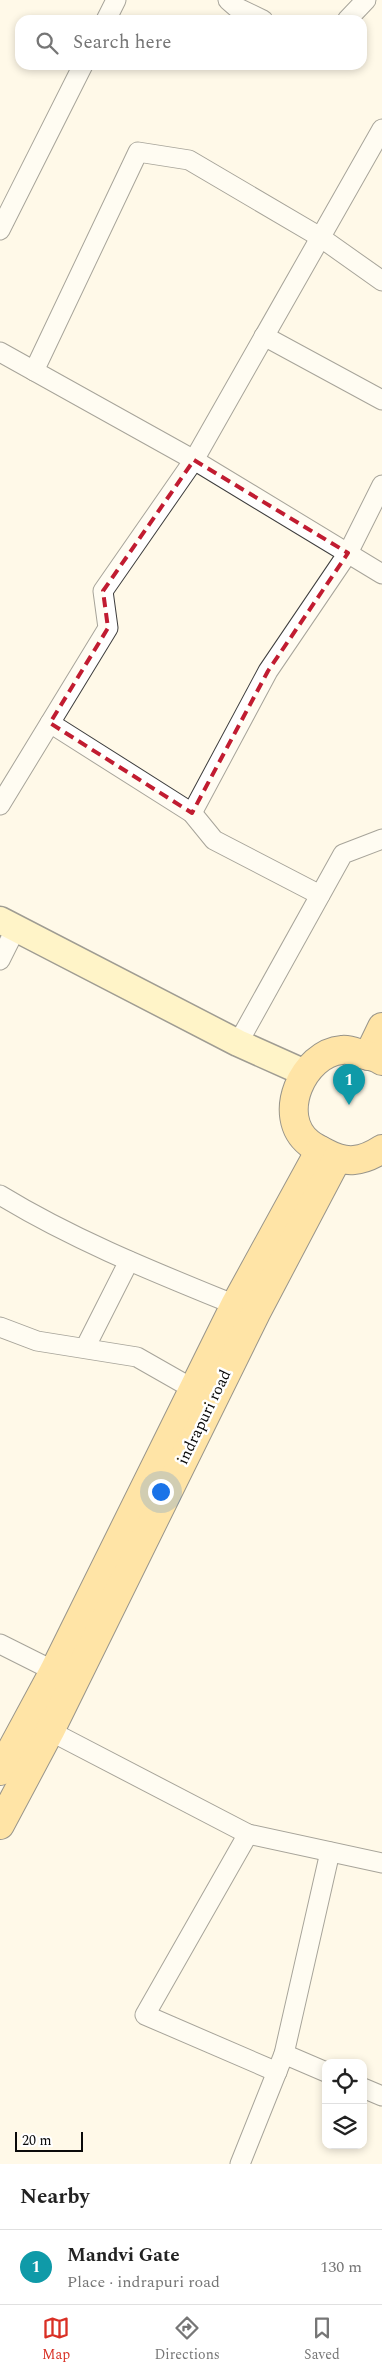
<!DOCTYPE html>
<meta charset="utf-8">
<style>
:root{--surface:#fff;--page:#f6f6f6;--text:#222;--muted:#767676;--line:#e0e0e0;--accent:#d93025}
body{margin:0;font-family:Spectral,serif;background:var(--page);color:var(--text)}
.controls{position:absolute;right:15px;bottom:15px;display:grid;overflow:hidden;border-radius:10px;box-shadow:0 2px 8px #0003}
.controls button{width:45px;height:45px;display:grid;place-items:center;padding:0;border:0;border-bottom:1px solid var(--line);background:var(--surface);color:var(--text);font:25px sans-serif}
.scale{position:absolute;left:15px;bottom:12px;width:68px;box-sizing:border-box;padding-left:5px;border:2px solid #0a0a0a;border-top:0;font-size:14px;line-height:18px;white-space:nowrap;color:#0a0a0a;-webkit-text-stroke:4px #fff;paint-order:stroke}
.you{position:absolute;left:160px;top:1491px;width:18px;height:18px;margin:-12px;border:4px solid #fff;border-radius:50%;background:#1a73e8;box-shadow:0 0 0 8px #1a73e833}
.badge{display:grid;place-items:center;width:32px;height:32px;border-radius:50%;background:var(--accent);color:#fff;font-size:16px;font-weight:700}
.pin{position:absolute;translate:-50% -41px;filter:drop-shadow(0 1px 2px #0008)}
.pin::after{content:'';position:absolute;top:26px;width:18px;height:15px;background:inherit;clip-path:polygon(0 0,100% 0,50% 100%)}
.list{margin:0;padding:0;list-style:none}
h2{display:flex;justify-content:space-between;align-items:center;height:65px;margin:0;padding:0 20px;font-size:21px}
h2 small{font-size:16px;font-weight:400;color:var(--muted)}
.list li{display:grid;grid-template-columns:32px 1fr auto;gap:15px;align-items:center;box-sizing:border-box;height:75px;padding:0 20px;border-top:1px solid var(--line)}
.list b{display:block;font-size:19px;white-space:nowrap}
.list p{margin:0;font-size:16px;white-space:nowrap;color:var(--muted)}
.list em{font-size:16px;font-style:normal;color:var(--muted)}
.icon{flex:none;width:28px;height:28px;fill:none;stroke:currentColor;stroke-width:2;stroke-linecap:round;stroke-linejoin:round}
.map{position:relative;flex:none;width:382px;height:2164px;overflow:hidden}
.search{position:absolute;background:var(--surface);box-shadow:0 2px 8px #0003;left:15px;right:15px;top:15px;height:55px;display:flex;align-items:center;gap:12px;box-sizing:border-box;padding:0 18px;border-radius:15px;color:var(--muted);font-size:19px}
.sheet{height:140px;background:var(--surface)}
nav{display:flex;justify-content:space-around;align-items:center;box-sizing:border-box;height:70px;border-top:1px solid var(--line);background:var(--surface);font-size:14px;color:var(--muted)}
nav a{display:grid;justify-items:center;gap:2px}
nav .on{color:var(--accent)}
.map>svg:first-child{display:block}
.lines{fill:none;stroke-linecap:round;stroke-linejoin:round}
.minor-casing{stroke:#3d3d3d;stroke-width:21}
.secondary-casing{stroke:#2c2c2c;stroke-width:29}
.primary-casing{stroke:#1b1b1b;stroke-width:30}
.minor{stroke:#fff;stroke-width:19}
.secondary{stroke:#ffeea3;stroke-width:26}
.primary{stroke:#ffc958;stroke-width:28}
.marked{fill:none;stroke:#c11c31;stroke-width:4;stroke-dasharray:10 6;stroke-linejoin:round}
.labels{text-anchor:middle;dominant-baseline:central;stroke-width:5;stroke-linejoin:round;paint-order:stroke}
.street-label{font-size:16px;fill:#0a0a0a;stroke:#fff}
</style>
<div class="map">
<svg width="382" height="2164" viewBox="0 0 382 2164">
<rect width="100%" height="100%" fill="#fff9e8"/>
<g class="lines">
<!-- minor casing -->
<g class="minor-casing">
<g id="minor">
<path d="M228,0L236,7L263,20"/>
<path d="M106,20L116,0"/>
<path d="M347,20L366,0"/>
<path d="M0,230L83,65"/>
<path d="M264,336L382,400"/>
<path d="M0,352L194,460L382,574"/>
<path d="M34,371L138,152L189,160L320,237L382,281"/>
<path d="M50,723L192,813L214,840L320,895"/>
<path d="M0,805L108,628L103,591L194,460L382,129"/>
<path d="M192,813L268,671L348,553L382,485"/>
<path d="M0,960L16,928"/>
<path d="M238,1043L343,854L382,839"/>
<path d="M0,1195C77,1242 162,1275 245,1309"/>
<path d="M0,1327L37,1341L137,1357L202,1394"/>
<path d="M85,1348L129,1261"/>
<path d="M0,1644L54,1671"/>
<path d="M50,1731L248,1834L382,1863"/>
<path d="M248,1834L145,2015L277,2072"/>
<path d="M284,2054L330,1852"/>
<path d="M363,2088L382,2096"/>
<path d="M240,2164L284,2054L326,2072"/>
</g>
</g>
<!-- secondary casing -->
<g class="secondary-casing">
<path id="secondary" d="M0,920L238,1043L305,1073"/>
</g>
<!-- primary casing -->
<g class="primary-casing">
<g id="primary">
<path d="M368,1056L382,1027"/>
<path d="M382,1061C375,1056 369,1056 361,1054C355,1052 348,1049 342,1050C303,1053 275,1116 309,1143C314,1147 320,1150 326,1153C346,1164 362,1162 382,1149"/>
<path d="M0,1771L54,1671L235,1305L320,1150"/>
<path d="M0,1825L50,1731L256,1313L337,1159"/>
</g>
</g>
<!-- minor -->
<use href="#minor" class="minor"/>
<!-- secondary -->
<use href="#secondary" class="secondary"/>
<!-- primary -->
<use href="#primary" class="primary"/>
</g>
<!-- marked area -->
<path d="M0 0H382V2164H0ZM194,460L348,553L268,671L192,813L50,723L108,628L103,591Z" fill="#fff9e8" fill-opacity=".55" fill-rule="evenodd"/>
<path class="marked" d="M194,460L348,553L268,671L192,813L50,723L108,628L103,591Z"/>
<g class="labels">
<!-- street labels -->
<g class="street-label">
<text transform="translate(204 1417) rotate(-64)">indrapuri road</text>
</g>
</g>
</svg>
<div class="controls">
<button><svg class="icon" aria-label="locate" viewBox="0 0 24 24"><circle cx="12" cy="12" r="6"/><path d="M12 2v4M12 18v4M2 12h4M18 12h4"/></svg></button>
<button><svg class="icon" aria-label="layers" viewBox="0 0 24 24"><path d="M12 4l9 5-9 5-9-5zM3 14l9 5 9-5"/></svg></button>
</div>
<div class="scale">20 m</div>
<div class="you"></div>
<div class="pin badge" style="left:349px;top:1105px;background:#0f9aa8">1</div>
<div class="search"><svg class="icon" aria-label="search" viewBox="0 0 24 24"><circle cx="10" cy="10" r="6"/><path d="M15 15l6 6"/></svg>Search here</div>
</div>
<section class="sheet">
<h2>Nearby<small></small></h2>
<ul class="list">
<li><span class="badge" style="background:#0f9aa8">1</span><div><b>Mandvi Gate</b><p>Place · indrapuri road</p></div><em>130 m</em></li>
</ul>
</section>
<nav>
<a class="on"><svg class="icon" aria-label="map" viewBox="0 0 24 24"><path d="M3 6l6-2 6 2 6-2v14l-6 2-6-2-6 2zM9 4v14M15 6v14"/></svg>Map</a>
<a><svg class="icon" aria-label="directions" viewBox="0 0 24 24"><path d="M12 3l9 9-9 9-9-9zM9 14v-3h6M13 9l2 2-2 2"/></svg>Directions</a>
<a><svg class="icon" aria-label="saved" viewBox="0 0 24 24"><path d="M7 4h10v16l-5-4-5 4z"/></svg>Saved</a>
</nav>
